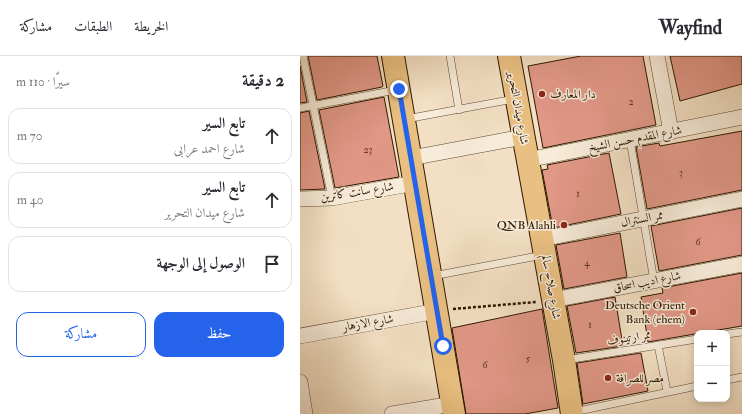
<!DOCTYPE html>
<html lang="ar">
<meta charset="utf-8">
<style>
:root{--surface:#fff;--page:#f2f2f3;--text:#2b2b33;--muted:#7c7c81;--line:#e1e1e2;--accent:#2563eb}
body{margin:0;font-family:"IM FELL Double Pica",Amiri,serif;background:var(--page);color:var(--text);direction:rtl}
.controls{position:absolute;right:12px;bottom:12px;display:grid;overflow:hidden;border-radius:8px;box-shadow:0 2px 10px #0003}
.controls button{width:36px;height:36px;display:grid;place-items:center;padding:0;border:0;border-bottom:1px solid var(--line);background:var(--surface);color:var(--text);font:20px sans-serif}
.stop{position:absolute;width:12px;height:12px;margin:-9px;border:3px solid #2563eb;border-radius:50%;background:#fff}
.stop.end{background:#2563eb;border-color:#fff;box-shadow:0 1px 4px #0008}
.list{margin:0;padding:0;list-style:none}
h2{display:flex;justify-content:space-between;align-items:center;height:52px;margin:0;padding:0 16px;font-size:17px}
h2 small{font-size:13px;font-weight:400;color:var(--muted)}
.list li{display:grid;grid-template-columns:26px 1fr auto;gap:12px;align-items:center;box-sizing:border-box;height:56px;margin:0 8px 8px;padding:0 8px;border:1px solid var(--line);border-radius:12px}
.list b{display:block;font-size:15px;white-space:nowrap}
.list p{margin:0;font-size:13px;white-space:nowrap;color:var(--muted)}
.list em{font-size:13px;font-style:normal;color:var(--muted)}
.actions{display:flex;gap:8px;padding:12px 16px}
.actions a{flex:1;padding:9px 0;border:1px solid var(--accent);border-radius:12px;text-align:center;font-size:14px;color:var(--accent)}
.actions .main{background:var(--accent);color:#fff}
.icon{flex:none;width:22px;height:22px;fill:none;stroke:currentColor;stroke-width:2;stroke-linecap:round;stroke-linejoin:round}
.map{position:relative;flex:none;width:442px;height:358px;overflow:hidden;direction:ltr}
header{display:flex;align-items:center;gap:24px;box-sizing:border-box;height:56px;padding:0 20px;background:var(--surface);border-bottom:1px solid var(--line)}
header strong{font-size:19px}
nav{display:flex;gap:22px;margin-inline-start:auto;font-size:14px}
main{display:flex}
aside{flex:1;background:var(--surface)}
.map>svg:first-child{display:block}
.building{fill:#e19887;stroke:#2d1800}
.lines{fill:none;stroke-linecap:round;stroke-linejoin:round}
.lane-casing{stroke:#5e4a31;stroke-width:8}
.street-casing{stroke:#5e4a31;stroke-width:16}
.primary-casing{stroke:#2d1800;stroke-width:24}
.path{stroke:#2d1800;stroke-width:2.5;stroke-dasharray:3 2;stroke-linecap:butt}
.lane{stroke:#f7ebd9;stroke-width:7}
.street{stroke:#f7ebd9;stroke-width:15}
.primary{stroke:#eac082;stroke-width:22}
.route{stroke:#2563eb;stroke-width:5}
.poi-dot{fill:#8f2418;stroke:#f7ebd9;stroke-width:1.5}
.labels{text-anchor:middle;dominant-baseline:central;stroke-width:3;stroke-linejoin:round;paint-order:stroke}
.number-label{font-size:10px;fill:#5a3822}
.poi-label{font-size:12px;fill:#2d1800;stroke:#f7ebd9;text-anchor:start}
.street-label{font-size:12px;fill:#2d1800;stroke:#f7ebd9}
</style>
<header>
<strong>Wayfind</strong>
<nav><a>الخريطة</a><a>الطبقات</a><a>مشاركة</a></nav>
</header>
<main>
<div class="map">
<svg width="442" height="358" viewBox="0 0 442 358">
<rect width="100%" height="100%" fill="#f3e0c4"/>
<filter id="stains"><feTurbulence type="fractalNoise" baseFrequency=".005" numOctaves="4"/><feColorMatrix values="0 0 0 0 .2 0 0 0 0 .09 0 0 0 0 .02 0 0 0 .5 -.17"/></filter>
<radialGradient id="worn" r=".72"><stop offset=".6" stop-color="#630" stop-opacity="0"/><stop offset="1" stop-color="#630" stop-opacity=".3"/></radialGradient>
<!-- building -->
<g class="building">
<path d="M8,0H77L83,30L82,31L17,44Z"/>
<path d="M281,0H343L356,69L243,92L228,10Z"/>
<path d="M370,0H442V28L380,45Z"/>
<path d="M0,10L7,46L0,47Z"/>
<path d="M84,41L99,121L35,132L19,54Z"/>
<path d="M9,55L25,133L0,134V57Z"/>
<path d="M442,75V134L347,153L336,91L359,87L360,90Z"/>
<path d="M309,97L321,158L253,172L242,114L248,113L247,109Z"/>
<path d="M442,152V199L359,215L351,170Z"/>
<path d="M320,177L327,221L264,233L256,189Z"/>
<path d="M442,217V270L348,286L341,241L363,237L362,232Z"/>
<path d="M315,241L323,290L276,297L267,250Z"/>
<path d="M242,253L258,352L225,358H166L152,272Z"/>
<path d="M341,297L348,335L283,348L277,307Z"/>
</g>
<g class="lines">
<!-- lane casing -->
<g class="lane-casing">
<g id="lane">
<path d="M3,0L32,142"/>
<path d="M150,0L159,54"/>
<path d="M0,52L96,34"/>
<path d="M106,63L214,43"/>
<path d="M330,84L354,225"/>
<path d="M133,220L243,199"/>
<path d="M427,278L442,276"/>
<path d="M358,289L367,335"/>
<path d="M266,304L397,283"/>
<path d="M427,324L442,321"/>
<path d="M274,356L397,330"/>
</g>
</g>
<!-- street casing -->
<g class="street-casing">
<g id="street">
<path d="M357,0L371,76"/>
<path d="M111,102L223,81"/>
<path d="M227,104L442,61"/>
<path d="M0,143L32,142L115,127"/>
<path d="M242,183L442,143"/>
<path d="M253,244L442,208"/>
<path d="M0,280L137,255"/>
<path d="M0,326L5,358"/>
<path d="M92,358L153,348"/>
</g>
</g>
<!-- primary casing -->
<g class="primary-casing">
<g id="primary">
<path d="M93,0L154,358"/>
<path d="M209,0L264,304L272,358"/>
</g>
</g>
<!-- path -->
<path class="path" d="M153,253L236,246"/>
<!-- lane -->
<use href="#lane" class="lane"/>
<!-- street -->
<use href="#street" class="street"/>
<!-- primary -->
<use href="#primary" class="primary"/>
</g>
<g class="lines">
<!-- route -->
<path class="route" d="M99,33L143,290"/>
</g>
<!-- markers -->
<g class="poi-dot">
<circle cx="242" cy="38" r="4"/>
<circle cx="264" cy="169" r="4"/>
<circle cx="393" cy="256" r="4"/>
<circle cx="308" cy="322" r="4"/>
</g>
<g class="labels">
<!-- number labels -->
<g class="number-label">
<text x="331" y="46">2</text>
<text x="68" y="94">23</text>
<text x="381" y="117">3</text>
<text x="278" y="138">1</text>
<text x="398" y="186">6</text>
<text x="287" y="207">4</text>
<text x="290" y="269">1</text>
<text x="228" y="303">5</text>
<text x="185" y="309">6</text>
</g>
<!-- poi labels -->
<g class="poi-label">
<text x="250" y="38">دار المعارف</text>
<text x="256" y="169" text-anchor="end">QNB Alahli</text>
<text x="385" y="249" text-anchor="end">Deutsche Orient<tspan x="385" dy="14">Bank (ehem)</tspan></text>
<text x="316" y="322">مصر للصرافة</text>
</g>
<!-- street labels -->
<g class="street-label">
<text transform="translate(218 52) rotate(80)">شارع ميدان التحرير</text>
<text transform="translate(335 83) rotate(-11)">شارع المقدم حسن الشيخ</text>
<text transform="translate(57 136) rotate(-9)">شارع سانت كاترين</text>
<text transform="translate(342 163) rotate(-11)">ممر السنترال</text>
<text transform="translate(347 226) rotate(-11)">شارع اديب اسحاق</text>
<text transform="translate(251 231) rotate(80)">شارع صلاح سالم</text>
<text transform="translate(68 267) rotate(-10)">شارع الازهار</text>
<text transform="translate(329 282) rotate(-9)">ممر ارتينوف</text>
</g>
</g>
<rect width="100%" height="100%" filter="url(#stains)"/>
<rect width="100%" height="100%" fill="url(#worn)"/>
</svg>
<div class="controls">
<button>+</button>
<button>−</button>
</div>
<div class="stop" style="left:143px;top:290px"></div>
<div class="stop end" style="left:99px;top:33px"></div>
</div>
<aside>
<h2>2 دقيقة<small>سيرًا · 110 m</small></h2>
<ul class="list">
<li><svg class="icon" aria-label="ahead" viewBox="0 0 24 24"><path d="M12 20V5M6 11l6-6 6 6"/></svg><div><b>تابع السير</b><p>شارع احمد عرابى</p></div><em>70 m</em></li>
<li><svg class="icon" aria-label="ahead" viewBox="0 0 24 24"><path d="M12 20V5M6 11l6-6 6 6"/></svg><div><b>تابع السير</b><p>شارع ميدان التحرير</p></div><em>40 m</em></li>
<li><svg class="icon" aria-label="arrive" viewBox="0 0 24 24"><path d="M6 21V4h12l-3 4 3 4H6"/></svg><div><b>الوصول إلى الوجهة</b></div></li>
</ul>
<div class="actions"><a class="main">حفظ</a><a>مشاركة</a></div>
</aside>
</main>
